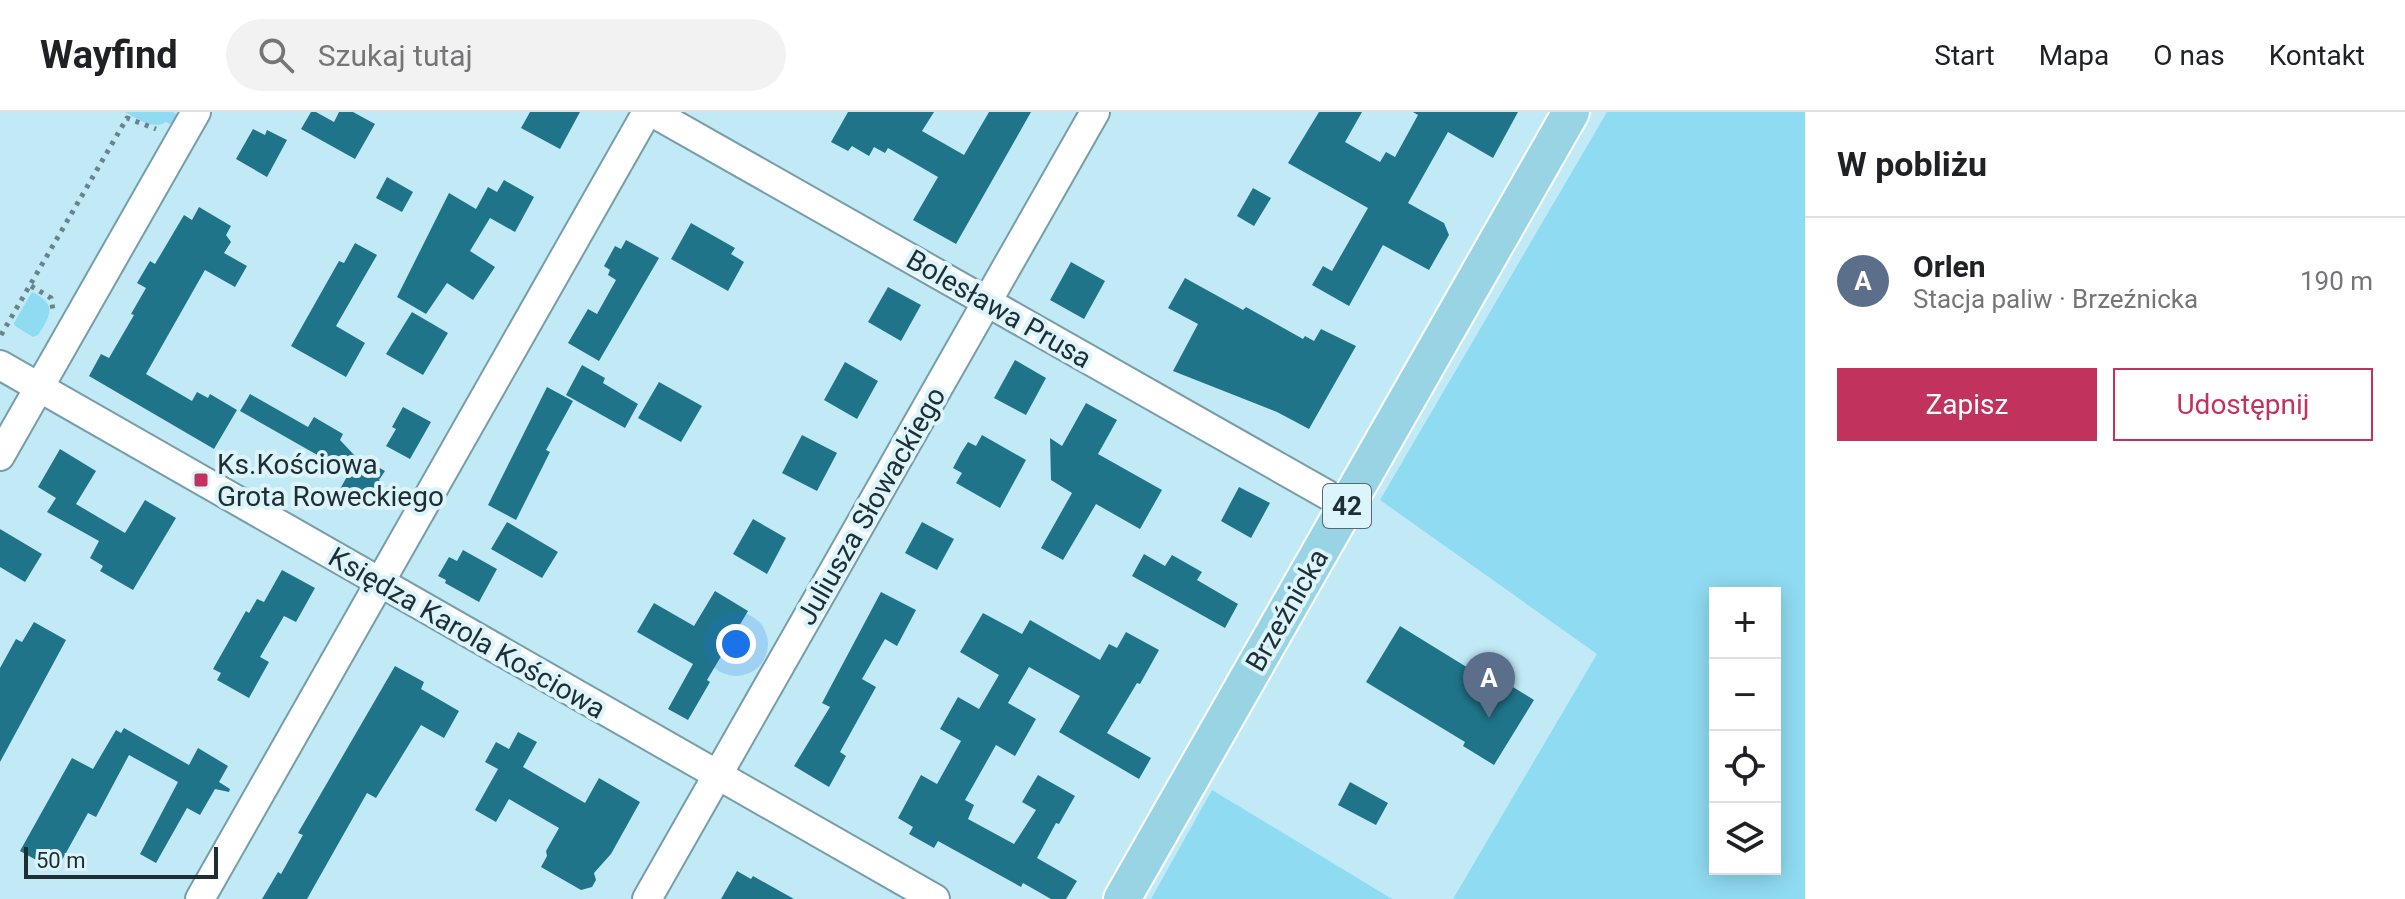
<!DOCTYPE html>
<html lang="pl">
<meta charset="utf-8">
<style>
:root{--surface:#fff;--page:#f2f2f2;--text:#202124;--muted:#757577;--line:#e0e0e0;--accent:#c1335d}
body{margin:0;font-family:Roboto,sans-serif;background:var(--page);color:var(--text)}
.controls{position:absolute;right:24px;bottom:24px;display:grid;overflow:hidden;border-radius:0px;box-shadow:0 4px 20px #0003}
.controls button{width:72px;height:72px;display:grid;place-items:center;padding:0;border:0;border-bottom:2px solid var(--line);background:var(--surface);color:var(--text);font:40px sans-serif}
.scale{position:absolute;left:24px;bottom:20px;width:194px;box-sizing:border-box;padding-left:8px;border:4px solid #1e2e33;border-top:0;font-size:22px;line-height:28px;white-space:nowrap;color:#1e2e33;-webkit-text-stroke:6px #dcf4fb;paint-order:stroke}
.you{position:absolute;left:736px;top:532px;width:28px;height:28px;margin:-20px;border:6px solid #fff;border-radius:50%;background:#1a73e8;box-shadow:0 0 0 12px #1a73e833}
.badge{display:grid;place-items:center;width:52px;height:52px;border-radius:50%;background:var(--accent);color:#fff;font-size:26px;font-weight:700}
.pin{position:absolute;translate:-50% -66px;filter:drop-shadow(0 2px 4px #0008)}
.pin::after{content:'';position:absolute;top:42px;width:28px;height:24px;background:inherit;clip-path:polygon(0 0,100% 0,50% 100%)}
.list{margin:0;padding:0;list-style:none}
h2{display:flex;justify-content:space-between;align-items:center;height:104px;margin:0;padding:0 32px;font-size:34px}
h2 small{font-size:26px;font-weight:400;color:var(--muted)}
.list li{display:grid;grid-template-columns:52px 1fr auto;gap:24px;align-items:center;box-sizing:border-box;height:128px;padding:0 32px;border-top:2px solid var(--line)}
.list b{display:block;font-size:30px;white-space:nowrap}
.list p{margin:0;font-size:26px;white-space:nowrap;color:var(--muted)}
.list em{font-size:26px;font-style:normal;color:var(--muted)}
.actions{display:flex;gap:16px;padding:24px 32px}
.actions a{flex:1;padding:18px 0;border:2px solid var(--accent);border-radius:0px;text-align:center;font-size:28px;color:var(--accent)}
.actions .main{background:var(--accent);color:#fff}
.icon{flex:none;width:44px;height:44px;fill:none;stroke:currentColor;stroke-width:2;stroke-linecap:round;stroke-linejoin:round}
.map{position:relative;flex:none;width:1805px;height:787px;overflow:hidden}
header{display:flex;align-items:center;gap:48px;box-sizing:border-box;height:112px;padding:0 40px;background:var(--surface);border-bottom:2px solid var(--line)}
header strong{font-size:38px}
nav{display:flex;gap:44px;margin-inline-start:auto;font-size:28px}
.search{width:560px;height:72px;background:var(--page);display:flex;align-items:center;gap:20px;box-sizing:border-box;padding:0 28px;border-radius:44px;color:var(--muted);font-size:30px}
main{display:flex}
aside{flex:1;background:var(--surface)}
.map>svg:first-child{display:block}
.green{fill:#8fdbf1;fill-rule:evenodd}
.building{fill:#207489}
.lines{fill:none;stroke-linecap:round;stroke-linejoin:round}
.minor-casing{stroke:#779da9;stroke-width:32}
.major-casing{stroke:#fff;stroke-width:40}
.path{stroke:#68838b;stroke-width:5;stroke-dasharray:4 6;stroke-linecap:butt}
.minor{stroke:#fff;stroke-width:28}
.major{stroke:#98d4e4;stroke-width:36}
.poi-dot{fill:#c1335d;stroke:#dcf4fb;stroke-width:3}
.labels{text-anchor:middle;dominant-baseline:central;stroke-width:8;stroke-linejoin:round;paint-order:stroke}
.shield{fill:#dcf4fb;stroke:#57696f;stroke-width:2}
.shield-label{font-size:26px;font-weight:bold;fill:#1e2e33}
.street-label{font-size:28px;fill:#1e2e33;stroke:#dcf4fb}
.poi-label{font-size:28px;fill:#1e2e33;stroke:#dcf4fb;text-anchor:start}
</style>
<header>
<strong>Wayfind</strong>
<div class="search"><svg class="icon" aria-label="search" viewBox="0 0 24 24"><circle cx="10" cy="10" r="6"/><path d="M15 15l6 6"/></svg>Szukaj tutaj</div>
<nav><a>Start</a><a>Mapa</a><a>O nas</a><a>Kontakt</a></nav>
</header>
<main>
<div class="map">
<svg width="1805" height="787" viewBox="0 0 1805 787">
<rect width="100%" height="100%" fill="#c1eaf6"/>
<!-- green -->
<g class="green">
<path d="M125,0H173L178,3L172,13L166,10C153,18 137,7 125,0Z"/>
<path d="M1607,0H1805V787H1453L1597,542L1380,388ZM1715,481H1775V757H1715Z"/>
<path d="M32,180C57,192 51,203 38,223L33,225L15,214L14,211Z"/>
<path d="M1212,678L1392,787H1151Z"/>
</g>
<!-- building -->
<g class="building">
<path d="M311,0H316L334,10L339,0H353L375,12L355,47L301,17Z"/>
<path d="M530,0H580L560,37L521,16Z"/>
<path d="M848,0H934L922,19L964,43L989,0H1031L956,132L913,108L938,65L888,36L885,41L874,35L869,44L852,34L848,39L831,30Z"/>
<path d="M1319,0H1362L1345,30L1380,50L1386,40L1395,45L1418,3L1413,0H1518L1493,46L1448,20L1408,91L1444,111L1449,123L1429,158L1383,133L1349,194L1312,173L1323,154L1332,159L1368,96L1288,51Z"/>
<path d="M253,17L265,23L267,18L287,28L267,65L236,47Z"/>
<path d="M387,65L413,80L402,100L376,86Z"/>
<path d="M504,68L534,85L515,120L490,106L470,139L495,155L473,188L447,171L426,202L397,185L449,81L476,97L488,75L497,80Z"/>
<path d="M1253,76L1271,86L1254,114L1237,104Z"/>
<path d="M199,95L231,114L226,123L231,130L224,141L247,154L235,175L205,158L146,262L192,289L197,280L208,286L210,282L237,298L214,337L89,264L101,242L109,246L134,203L131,202L146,176L137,171L150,149L155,152L184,103L192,108Z"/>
<path d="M691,111L735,136L731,142L744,150L728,179L671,147Z"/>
<path d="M626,128L659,146L599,249L568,231L588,197L597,202L616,168L608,163L610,158L604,154L615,134L621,137Z"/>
<path d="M355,131L377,143L336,214L365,231L346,265L291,234L339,149L344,151Z"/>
<path d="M1071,150L1105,169L1084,207L1050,188Z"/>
<path d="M1185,166L1243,198L1246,195L1303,227L1305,224L1314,229L1321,217L1356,234L1309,317L1277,300L1173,259L1198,212L1168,196Z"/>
<path d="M888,175L921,193L901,229L868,210Z"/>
<path d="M412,200L448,221L423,263L386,242Z"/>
<path d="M1015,248L1046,266L1026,303L994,286Z"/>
<path d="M845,250L878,269L857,307L824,288Z"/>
<path d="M582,253L605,266L603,271L638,292L625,316L566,283Z"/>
<path d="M659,270L702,294L681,330L638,306Z"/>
<path d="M547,275L573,289L546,338L550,340L516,408L488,393Z"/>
<path d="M250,282L308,315L314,305L343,322L340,328L357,346L358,344L385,359L379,368L386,376L383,380L375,376L366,392L340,377L349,361L240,299Z"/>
<path d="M1086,291L1117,308L1098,342L1162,378L1140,417L1096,392L1063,448L1041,436L1072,381L1051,368L1050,326L1062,334Z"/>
<path d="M403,295L431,310L410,347L386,334L396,317L392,315Z"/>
<path d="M802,323L837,341L817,379L782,361Z"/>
<path d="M982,323L1026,348L1000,396L956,371L962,361L953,356L961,341L968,330L976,334Z"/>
<path d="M60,337L96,359L76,392L125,421L145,388L176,406L133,478L100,459L103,454L90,446L99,429L47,400L56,386L38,375Z"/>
<path d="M1239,375L1270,391L1251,426L1221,409Z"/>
<path d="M753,407L786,426L767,462L733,442Z"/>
<path d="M507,410L558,440L542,466L491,437Z"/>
<path d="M922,410L954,427L937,458L905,441Z"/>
<path d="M0,417L42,442L25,470L0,455Z"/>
<path d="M463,438L497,457L479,490L445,471L446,468L438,464L449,445L457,449Z"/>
<path d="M1144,442L1165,454L1172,443L1202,460L1197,468L1238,492L1225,516L1132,464Z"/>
<path d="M282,458L315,476L296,510L284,504L260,545L269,550L249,586L217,568L221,561L213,557L246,499L249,501L257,487L264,490Z"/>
<path d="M715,479L748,499L707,568L710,570L688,608L668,597L693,552L637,520L654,491L694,514Z"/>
<path d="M881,480L916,498L897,534L885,527L862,567L876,575L840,640L846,644L829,675L794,654L830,595L822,591Z"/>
<path d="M983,501L1022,522L1030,508L1100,548L1109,532L1117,536L1126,520L1159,538L1140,572L1137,571L1107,621L1151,646L1139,667L1059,620L1080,584L1029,555L1008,591L1036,607L1015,644L996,633L965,688L974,693L968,707L1014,732L1036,698L1022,690L1038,663L1075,684L1059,712L1056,711L1037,746L1077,769L1066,787H1051L1023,771L1021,775L938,729L934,736L909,722L913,715L898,706L921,663L937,672L961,629L940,617L958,585L979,597L999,563L960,540Z"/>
<path d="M34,510L66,528L0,650V556L16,527L22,530Z"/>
<path d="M1400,514L1499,575L1503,569L1534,588L1494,653L1463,634L1465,630L1366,570Z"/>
<path d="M395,554L424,570L421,577L459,599L444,626L421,613L376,686L367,681L307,787H262L278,760L281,762L303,723L298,721Z"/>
<path d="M124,616L189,653L198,636L228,654L219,670L230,677L229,680L215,677L200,703L187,696L156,751L140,742L178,670L129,643L96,705L88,701L56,759L20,739L72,646L93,657L116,618L121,621Z"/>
<path d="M518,620L537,630L523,655L585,691L599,666L640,690L611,742L594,761L596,768L592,775L581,778L541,755L547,744L546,739L559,716L509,687L496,710L475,698L498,657L485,650L496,630L509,637Z"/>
<path d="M1350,670L1388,691L1376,713L1338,693Z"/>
<path d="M737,759L751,767L753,764L794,787H721Z"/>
</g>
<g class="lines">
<!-- minor casing -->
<g class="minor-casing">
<g id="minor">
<path d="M652,0L1347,394"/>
<path d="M0,253L935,787"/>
<path d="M0,344L196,0"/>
<path d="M200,787L647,0"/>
<path d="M647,787L1095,0"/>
</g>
</g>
<!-- major casing -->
<g class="major-casing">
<path id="major" d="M1122,787L1571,0"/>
</g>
<!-- path -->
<g class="path">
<path d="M31,174L51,186L53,198"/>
<path d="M1,223L127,6L156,17"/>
</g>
<!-- minor -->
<use href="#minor" class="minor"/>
<!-- major -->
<use href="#major" class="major"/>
</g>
<!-- markers -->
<rect class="poi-dot" x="193" y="360" width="16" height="16" rx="4"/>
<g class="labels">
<!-- shield labels -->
<rect class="shield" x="1323" y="372" width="48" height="44" rx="6"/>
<g class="shield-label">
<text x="1347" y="394">42</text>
</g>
<!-- street labels -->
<g class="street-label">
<text transform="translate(999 197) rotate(30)">Bolesława Prusa</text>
<text transform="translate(871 394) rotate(-60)">Juliusza Słowackiego</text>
<text transform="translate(1287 498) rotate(-60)">Brzeźnicka</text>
<text transform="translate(467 521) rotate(30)">Księdza Karola Kościowa</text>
</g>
<!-- poi labels -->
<g class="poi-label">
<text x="217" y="352">Ks.Kościowa<tspan x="217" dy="32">Grota Roweckiego</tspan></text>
</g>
</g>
</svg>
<div class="controls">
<button>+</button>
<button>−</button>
<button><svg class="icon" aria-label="locate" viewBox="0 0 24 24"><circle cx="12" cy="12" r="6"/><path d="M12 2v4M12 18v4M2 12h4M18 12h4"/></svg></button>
<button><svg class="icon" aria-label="layers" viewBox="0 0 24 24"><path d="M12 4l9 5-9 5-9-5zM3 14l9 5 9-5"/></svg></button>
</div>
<div class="scale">50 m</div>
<div class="you"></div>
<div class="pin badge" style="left:1489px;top:606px;background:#5c6f8a">A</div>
</div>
<aside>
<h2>W pobliżu<small></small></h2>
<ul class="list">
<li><span class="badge" style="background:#5c6f8a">A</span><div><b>Orlen</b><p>Stacja paliw · Brzeźnicka</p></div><em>190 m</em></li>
</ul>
<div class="actions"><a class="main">Zapisz</a><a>Udostępnij</a></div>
</aside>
</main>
